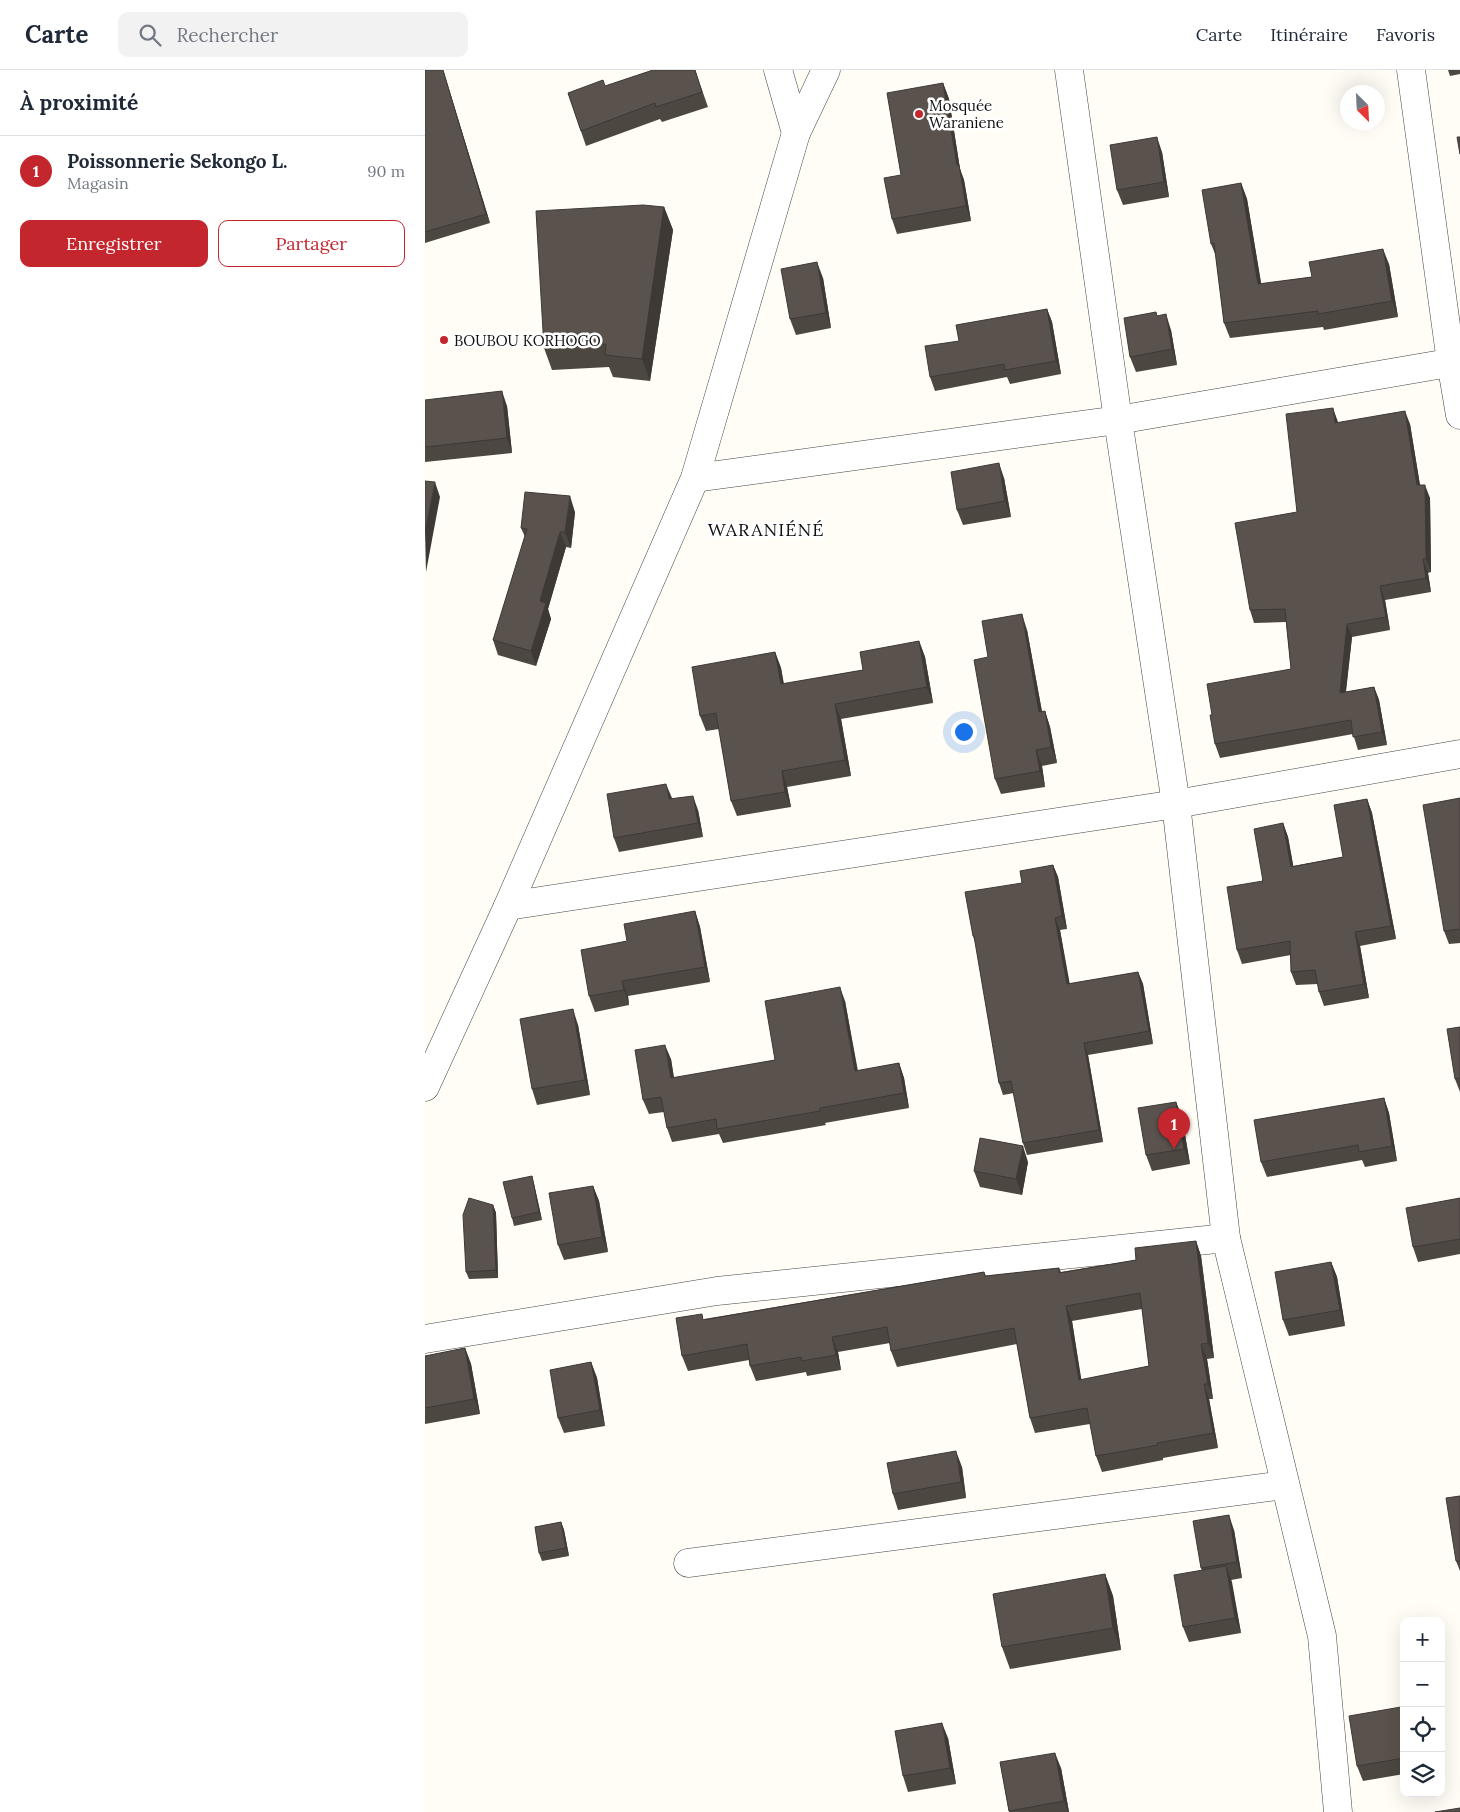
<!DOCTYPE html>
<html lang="fr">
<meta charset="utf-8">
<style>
:root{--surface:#fff;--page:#f2f2f3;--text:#1f2937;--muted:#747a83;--line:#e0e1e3;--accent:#c4262e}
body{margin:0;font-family:Lora,serif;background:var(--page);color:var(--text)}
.controls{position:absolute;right:15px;bottom:15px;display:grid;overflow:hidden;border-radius:10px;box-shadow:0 5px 20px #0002}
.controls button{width:45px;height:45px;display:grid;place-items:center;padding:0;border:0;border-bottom:1px solid var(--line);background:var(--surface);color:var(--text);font:25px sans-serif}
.compass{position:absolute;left:915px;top:15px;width:45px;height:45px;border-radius:50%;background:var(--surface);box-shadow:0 5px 20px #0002;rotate:156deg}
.you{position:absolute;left:538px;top:661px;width:18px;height:18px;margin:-12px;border:4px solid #fff;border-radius:50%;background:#1a73e8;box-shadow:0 0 0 8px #1a73e833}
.badge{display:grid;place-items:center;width:32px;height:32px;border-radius:50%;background:var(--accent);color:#fff;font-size:16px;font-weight:700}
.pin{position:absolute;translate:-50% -41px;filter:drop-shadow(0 1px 2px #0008)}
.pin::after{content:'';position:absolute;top:26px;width:18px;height:15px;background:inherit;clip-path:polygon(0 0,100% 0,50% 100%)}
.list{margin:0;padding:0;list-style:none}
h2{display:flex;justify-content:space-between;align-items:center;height:65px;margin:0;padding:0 20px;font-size:21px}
h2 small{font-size:16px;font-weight:400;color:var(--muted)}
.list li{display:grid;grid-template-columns:32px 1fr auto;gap:15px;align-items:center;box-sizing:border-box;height:70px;padding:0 20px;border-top:1px solid var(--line)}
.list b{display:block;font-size:19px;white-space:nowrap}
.list p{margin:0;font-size:16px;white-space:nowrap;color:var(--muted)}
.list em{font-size:16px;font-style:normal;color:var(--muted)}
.actions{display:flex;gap:10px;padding:15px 20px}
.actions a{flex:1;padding:11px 0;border:1px solid var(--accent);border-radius:10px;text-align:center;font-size:18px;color:var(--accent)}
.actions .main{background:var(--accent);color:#fff}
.icon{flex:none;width:28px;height:28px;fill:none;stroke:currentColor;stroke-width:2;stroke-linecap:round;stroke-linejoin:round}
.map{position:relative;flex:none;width:1035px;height:1742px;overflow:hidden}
header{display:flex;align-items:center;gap:30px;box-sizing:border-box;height:70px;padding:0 25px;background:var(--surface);border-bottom:1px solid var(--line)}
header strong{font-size:24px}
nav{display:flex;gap:28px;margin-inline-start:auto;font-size:18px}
.search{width:350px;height:45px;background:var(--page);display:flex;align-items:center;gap:12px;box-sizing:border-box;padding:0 18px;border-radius:10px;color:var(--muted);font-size:19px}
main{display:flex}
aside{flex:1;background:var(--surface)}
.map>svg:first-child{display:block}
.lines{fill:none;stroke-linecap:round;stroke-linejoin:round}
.minor-casing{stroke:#444;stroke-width:29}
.minor{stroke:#fff;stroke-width:28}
.wall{fill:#4d4742;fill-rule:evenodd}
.shaded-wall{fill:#3f3936}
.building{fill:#5a524d;stroke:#3f3936;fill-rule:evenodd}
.poi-dot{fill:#c4262e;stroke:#fff;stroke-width:2}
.labels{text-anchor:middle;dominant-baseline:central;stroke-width:5;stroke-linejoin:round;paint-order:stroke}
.poi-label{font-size:15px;fill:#111;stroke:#fff;text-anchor:start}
.quarter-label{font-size:18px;letter-spacing:1px;fill:#111;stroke:#fff}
</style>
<header>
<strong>Carte</strong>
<div class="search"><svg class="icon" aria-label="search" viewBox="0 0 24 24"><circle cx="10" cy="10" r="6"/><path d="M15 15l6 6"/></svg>Rechercher</div>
<nav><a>Carte</a><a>Itinéraire</a><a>Favoris</a></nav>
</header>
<main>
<aside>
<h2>À proximité<small></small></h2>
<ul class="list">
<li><span class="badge">1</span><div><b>Poissonnerie Sekongo L.</b><p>Magasin</p></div><em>90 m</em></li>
</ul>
<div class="actions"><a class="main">Enregistrer</a><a>Partager</a></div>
</aside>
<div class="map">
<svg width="1035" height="1742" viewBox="0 0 1035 1742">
<rect width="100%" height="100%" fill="#fffdf5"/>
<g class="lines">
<!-- minor casing -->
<g class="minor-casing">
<g id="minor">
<path d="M353,0L371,63"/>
<path d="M644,0L693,350L751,734L801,1168L897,1566L913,1742"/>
<path d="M986,0L1026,292L1035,345"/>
<path d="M270,408L693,350L1035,291"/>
<path d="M83,836L751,734L1035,684"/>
<path d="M0,1017L83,836L270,408L371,63L401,0"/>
<path d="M0,1269L292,1221L801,1168"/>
<path d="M263,1493L860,1415"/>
</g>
</g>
<!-- minor -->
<use href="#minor" class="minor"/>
</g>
<!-- wall -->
<g class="wall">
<path d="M0,0H18L65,153L0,173Z"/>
<path d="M270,0L283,37L237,52L235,49L161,76L143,23Z"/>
<path d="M1023,0H1035V4L1025,6Z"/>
<path d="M518,13L524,29L535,99L539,110L546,151L472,164L467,149L476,105Z"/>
<path d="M737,82L744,127L698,135L692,120Z"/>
<path d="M816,113L822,129L836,214L887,207L964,194L973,247L899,260L898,257L805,268L799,253L791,186L786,174Z"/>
<path d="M239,137L248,160L225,311L188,307L184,297L127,300L119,278Z"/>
<path d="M398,208L406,258L371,265L365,249Z"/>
<path d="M622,239L627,252L636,304L585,314L582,307L510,321L505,307L534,271Z"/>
<path d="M732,246L746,260L752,295L711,302L705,287Z"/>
<path d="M0,330L82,336L87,383L0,392Z"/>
<path d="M913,353L985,354L995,415L1005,428L1006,502L1003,503L1006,522L960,530L965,560L927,567L921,622L949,617L954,630L962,675L933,680L928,664L795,688L790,674L787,645L866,599L861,552L829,553L825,540L872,442Z"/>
<path d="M579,408L586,447L538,455L532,440Z"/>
<path d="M150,442L146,478L141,477L123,539L126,549L111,596L73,585L68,570L100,467L96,458Z"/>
<path d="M602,560L617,642L620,641L625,657L632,693L617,696L620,717L576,724L570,709L563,587Z"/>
<path d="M494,571L500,587L508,633L416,649L426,706L362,717L366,737L312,746L306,731L294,659L281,661L275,646L350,582L356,598L359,614L438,600Z"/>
<path d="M1035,728V873L1024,874L1019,861Z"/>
<path d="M942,729L947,743L971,869L935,876L944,928L899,936L894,922L893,914L871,915L866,902V885L817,894L812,880L858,753L863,767L868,796L918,787Z"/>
<path d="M273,740L278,767L194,782L189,768Z"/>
<path d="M628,795L633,807L642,859L635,860L644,914L713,902L718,914L728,974L663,985L678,1072L602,1085L598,1073L589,1023L578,1025L574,1013L551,875L548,866L597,813Z"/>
<path d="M270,841L275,857L285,912L203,926L204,935L170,942L164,926L202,871Z"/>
<path d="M420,931L433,1001L474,993L479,1008L484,1038L400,1053L401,1055L298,1073L294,1064L247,1072L242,1058L239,1042L224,1044L218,1030L246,989L249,1008L350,990Z"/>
<path d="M153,955L165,1025L112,1035L107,1019Z"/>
<path d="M1035,957V1022L1030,1009Z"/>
<path d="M959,1028L964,1043L972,1091L940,1097L937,1090L842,1107L836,1092Z"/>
<path d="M751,1032L757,1047L765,1094L727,1101L721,1085Z"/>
<path d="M603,1092L597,1125L555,1117L549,1101Z"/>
<path d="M107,1106L109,1114L117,1150L89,1156L87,1148Z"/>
<path d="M168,1116L174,1131L183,1182L139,1190L133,1175Z"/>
<path d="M1035,1128V1184L993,1192L988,1177Z"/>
<path d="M68,1135L71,1143L73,1208L44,1209L41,1202Z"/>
<path d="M771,1171L776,1186L789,1288L782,1289L788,1329H784L793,1378L738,1388V1390L677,1402L671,1386L665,1354L610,1363L605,1348L592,1274L472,1297L466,1281L465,1273L413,1282L416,1300L382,1306L381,1302L331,1311L325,1296L324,1290L263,1301L257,1286L279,1249L559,1202L561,1206L634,1198L636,1202L711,1190ZM717,1239L724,1296L656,1310L647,1251Z"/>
<path d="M906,1192L912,1207L920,1256L864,1266L858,1250Z"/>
<path d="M40,1278L46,1294L55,1344L0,1354V1286Z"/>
<path d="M166,1292L172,1308L180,1356L139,1363L133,1348Z"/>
<path d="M537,1397L541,1428L473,1440L468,1424Z"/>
<path d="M1035,1426V1501L1031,1491Z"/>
<path d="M136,1452L139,1460L144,1486L117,1491L114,1483Z"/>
<path d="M809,1460L817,1508L806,1510L816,1563L764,1572L758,1557L777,1501L776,1498Z"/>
<path d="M680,1504L688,1526L696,1580L585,1599L577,1577Z"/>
<path d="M979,1645V1704L938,1711L932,1696Z"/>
<path d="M523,1668L531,1714L483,1722L478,1706Z"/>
<path d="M575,1692L636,1698L644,1742H584Z"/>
</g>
<!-- shaded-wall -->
<g class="shaded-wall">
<path d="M18,0L65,153L61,144Z"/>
<path d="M518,13L524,29L535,99L539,110L546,151L541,136L532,95Z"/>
<path d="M732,67L737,82L744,127L739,112Z"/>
<path d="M816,113L822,129L839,230L833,214Z"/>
<path d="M239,137L248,160L225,311L217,289Z"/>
<path d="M958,179L964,194L973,247L967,231Z"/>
<path d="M392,192L398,208L406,258L401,243Z"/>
<path d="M622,239L627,252L636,304L631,291Z"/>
<path d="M741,244L746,260L752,295L747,279Z"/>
<path d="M77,321L82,336L87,383L82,368Z"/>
<path d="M908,338L913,352L915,367L910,353Z"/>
<path d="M980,341L985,354L997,428L992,415Z"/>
<path d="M574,393L579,408L586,447L580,431Z"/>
<path d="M10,412L15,427L1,502L0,461Z"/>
<path d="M1000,415L1005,428L1006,502L1001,489Z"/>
<path d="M145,426L150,442L146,478L140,462Z"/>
<path d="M135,462L141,477L123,539L126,549L111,596L106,581L115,531Z"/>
<path d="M998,489L1003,503L1006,522L1001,508Z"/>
<path d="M955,516L960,530L965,560L961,547Z"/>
<path d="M597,544L602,560L620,658L614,642Z"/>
<path d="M922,554L927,567L919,636L915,623Z"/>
<path d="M494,571L500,587L508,633L502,617Z"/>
<path d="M350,582L356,598L361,630L356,614Z"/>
<path d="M949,617L954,630L962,675L957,662Z"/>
<path d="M410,634L416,649L426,706L420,690Z"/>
<path d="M620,641L625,657L632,693L626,677Z"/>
<path d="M611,680L617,696L620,717L615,701Z"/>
<path d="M357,701L362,717L366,737L360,722Z"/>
<path d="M241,714L247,728L249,744L244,729Z"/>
<path d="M268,726L273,740L278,767L273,753Z"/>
<path d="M942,729L947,743L971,869L966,856Z"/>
<path d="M858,753L863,767L871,810L866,797Z"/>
<path d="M628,795L633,807L642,859L637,846Z"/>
<path d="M270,841L275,857L285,912L280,897Z"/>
<path d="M630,848L635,860L647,926L642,914Z"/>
<path d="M930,862L935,876L944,928L939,914Z"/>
<path d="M713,902L718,914L728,974L724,961Z"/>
<path d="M197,911L203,926L204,935L199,920Z"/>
<path d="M415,917L420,931L435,1016L430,1001Z"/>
<path d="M148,939L153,955L165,1025L160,1010Z"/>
<path d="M659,973L663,985L678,1072L674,1060Z"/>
<path d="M240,975L246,989L251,1022L246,1008Z"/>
<path d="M474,993L479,1008L484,1038L479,1023Z"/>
<path d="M959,1028L964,1043L972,1091L967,1076Z"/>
<path d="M751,1032L757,1047L765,1094L759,1079Z"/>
<path d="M598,1076L603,1092L597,1125L591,1109Z"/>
<path d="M107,1106L109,1114L117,1150L114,1142Z"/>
<path d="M168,1116L174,1131L183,1182L177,1167Z"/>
<path d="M68,1135L71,1143L73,1208L71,1200Z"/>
<path d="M771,1171L776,1186L789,1288L783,1273Z"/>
<path d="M906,1192L912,1207L920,1256L915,1240Z"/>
<path d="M641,1236L647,1251L659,1326L654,1310Z"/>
<path d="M407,1267L413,1282L416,1300L411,1285Z"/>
<path d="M776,1274L782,1289L788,1329L783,1314Z"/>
<path d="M40,1278L46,1294L55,1344L49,1329Z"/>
<path d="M166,1292L172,1308L180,1356L175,1340Z"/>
<path d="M779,1314L784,1329L793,1378L788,1363Z"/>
<path d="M531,1381L537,1397L541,1428L536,1412Z"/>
<path d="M804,1445L809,1460L817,1508L812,1492Z"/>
<path d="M136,1452L139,1460L144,1486L141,1478Z"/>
<path d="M801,1496L807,1512L816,1563L810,1548Z"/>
<path d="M680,1504L688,1526L696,1580L688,1558Z"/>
<path d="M517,1653L523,1668L531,1714L525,1698Z"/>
<path d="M630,1683L636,1698L644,1742H643L639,1731Z"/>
</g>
<!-- building -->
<g class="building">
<path d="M0,0H18L61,144L0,162Z"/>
<path d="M228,0H270L277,22L231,37L230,33L156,61L143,23L178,10L180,16Z"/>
<path d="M518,13L532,95H534L541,136L467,149L459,108L476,105L462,23Z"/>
<path d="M732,67L739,112L692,120L685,75Z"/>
<path d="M1032,67H1035V84Z"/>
<path d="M816,113L833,214L887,207L884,192L958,179L967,231L893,244V241L799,253L789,173L786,174L777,120Z"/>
<path d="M218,135L239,137L217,289L180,285L181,274L119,278L111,141Z"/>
<path d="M392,192L401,243L365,249L356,199Z"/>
<path d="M622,239L631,291L580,300L579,294L505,307L500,276L534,271L531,255Z"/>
<path d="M731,242L732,246L741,244L747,279L705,287L699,248Z"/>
<path d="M77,321L82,368L0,377V330Z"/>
<path d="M908,338L910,353L980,341L992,415H1000L1001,489H998L1001,508L955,516L961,547L922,554L915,623L949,617L957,662L928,667L926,650L790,674L785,645H787L782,614L866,599L860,539L825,540L810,453L872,442L861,344Z"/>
<path d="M574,393L580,431L532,440L526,402Z"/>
<path d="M0,411L10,412L0,461Z"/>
<path d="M100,422L145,426L140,462H135L115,531L121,533L106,581L68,570L102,459L96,458Z"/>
<path d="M597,544L614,642L620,641L626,677L611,680L615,701L570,709L549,590L563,587L557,551Z"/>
<path d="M494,571L502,617L410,634L420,690L357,701L360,722L306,731L291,643L275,646L267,597L350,582L356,614L438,600L435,582Z"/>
<path d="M241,714L244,729L268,726L273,753L189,768L182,724Z"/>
<path d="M1035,728V859L1019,861L998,735Z"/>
<path d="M942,729L966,856L930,862L939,914L894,922L890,900L866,902L865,871L812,880L802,817L838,811L829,759L858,753L866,797L918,787L909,735Z"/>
<path d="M628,795L637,846L630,848L642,914L713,902L724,961L659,973L674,1060L598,1073L586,1011L574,1013L549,866H548L540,822L597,813L595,801Z"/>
<path d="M270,841L280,897L197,911L199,920L164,926L156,880L202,871L199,854Z"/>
<path d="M415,917L430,1001L474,993L479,1023L395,1038V1041L292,1059L291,1049L242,1058L236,1027L218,1030L210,980L240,975L246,1008L350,990L340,931Z"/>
<path d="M148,939L160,1010L107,1019L95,949Z"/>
<path d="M1035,957V1008L1030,1009L1022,959Z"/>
<path d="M959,1028L967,1076L934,1082L933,1075L836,1092L829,1050Z"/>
<path d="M751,1032L759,1079L721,1085L713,1038Z"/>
<path d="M555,1068L598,1076L591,1109L549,1101Z"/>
<path d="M107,1106L114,1142L87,1148L78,1112Z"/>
<path d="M168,1116L177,1167L133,1175L124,1123Z"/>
<path d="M44,1128L68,1135L71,1200L41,1202L38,1145Z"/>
<path d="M1035,1128V1169L988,1177L981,1138Z"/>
<path d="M771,1171L783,1273L776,1274L783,1314H779L788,1363L732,1373L733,1375L671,1386L662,1338L605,1348L589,1258L466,1281L462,1257L407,1267L411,1285L377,1291L376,1287L325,1296L322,1274L257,1286L251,1248L277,1244L278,1250L559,1202L560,1206L634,1198V1203L711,1190L710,1178ZM715,1223L724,1296L654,1310L641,1236Z"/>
<path d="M906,1192L915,1240L858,1250L850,1202Z"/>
<path d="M40,1278L49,1329L0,1338V1286Z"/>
<path d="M166,1292L175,1340L133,1348L125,1300Z"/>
<path d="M531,1381L536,1412L468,1424L462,1393Z"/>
<path d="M1035,1426V1491H1031L1021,1428Z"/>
<path d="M804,1445L812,1492L776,1498L768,1451Z"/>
<path d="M136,1452L141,1478L114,1483L110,1457Z"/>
<path d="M801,1496L810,1548L758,1557L749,1505Z"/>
<path d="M680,1504L688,1558L577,1577L568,1524Z"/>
<path d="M976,1637L979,1653V1688L932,1696L924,1646Z"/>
<path d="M517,1653L525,1698L478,1706L470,1661Z"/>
<path d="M630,1683L639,1731L584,1741L575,1692Z"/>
<path d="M1035,1738V1742H1010Z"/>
</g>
<!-- markers -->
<g class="poi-dot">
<circle cx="494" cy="44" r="5"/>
<circle cx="19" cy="270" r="5"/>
</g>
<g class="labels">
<!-- poi labels -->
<g class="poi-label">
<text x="504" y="35">Mosquée<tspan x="504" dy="17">Waraniene</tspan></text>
<text x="29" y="270">BOUBOU KORHOGO</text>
</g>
<!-- quarter labels -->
<g class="quarter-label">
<text x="341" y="459">WARANIÉNÉ</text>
</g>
</g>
</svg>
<div class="controls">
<button>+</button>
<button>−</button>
<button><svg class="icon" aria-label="locate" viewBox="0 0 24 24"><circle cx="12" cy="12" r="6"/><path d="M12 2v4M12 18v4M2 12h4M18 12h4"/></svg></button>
<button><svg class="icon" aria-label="layers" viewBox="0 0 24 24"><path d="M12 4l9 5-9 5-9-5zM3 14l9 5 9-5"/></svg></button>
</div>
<svg class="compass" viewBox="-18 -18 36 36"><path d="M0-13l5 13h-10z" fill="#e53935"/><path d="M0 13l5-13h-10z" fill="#747a83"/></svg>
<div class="you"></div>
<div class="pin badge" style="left:749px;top:1079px">1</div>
</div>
</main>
